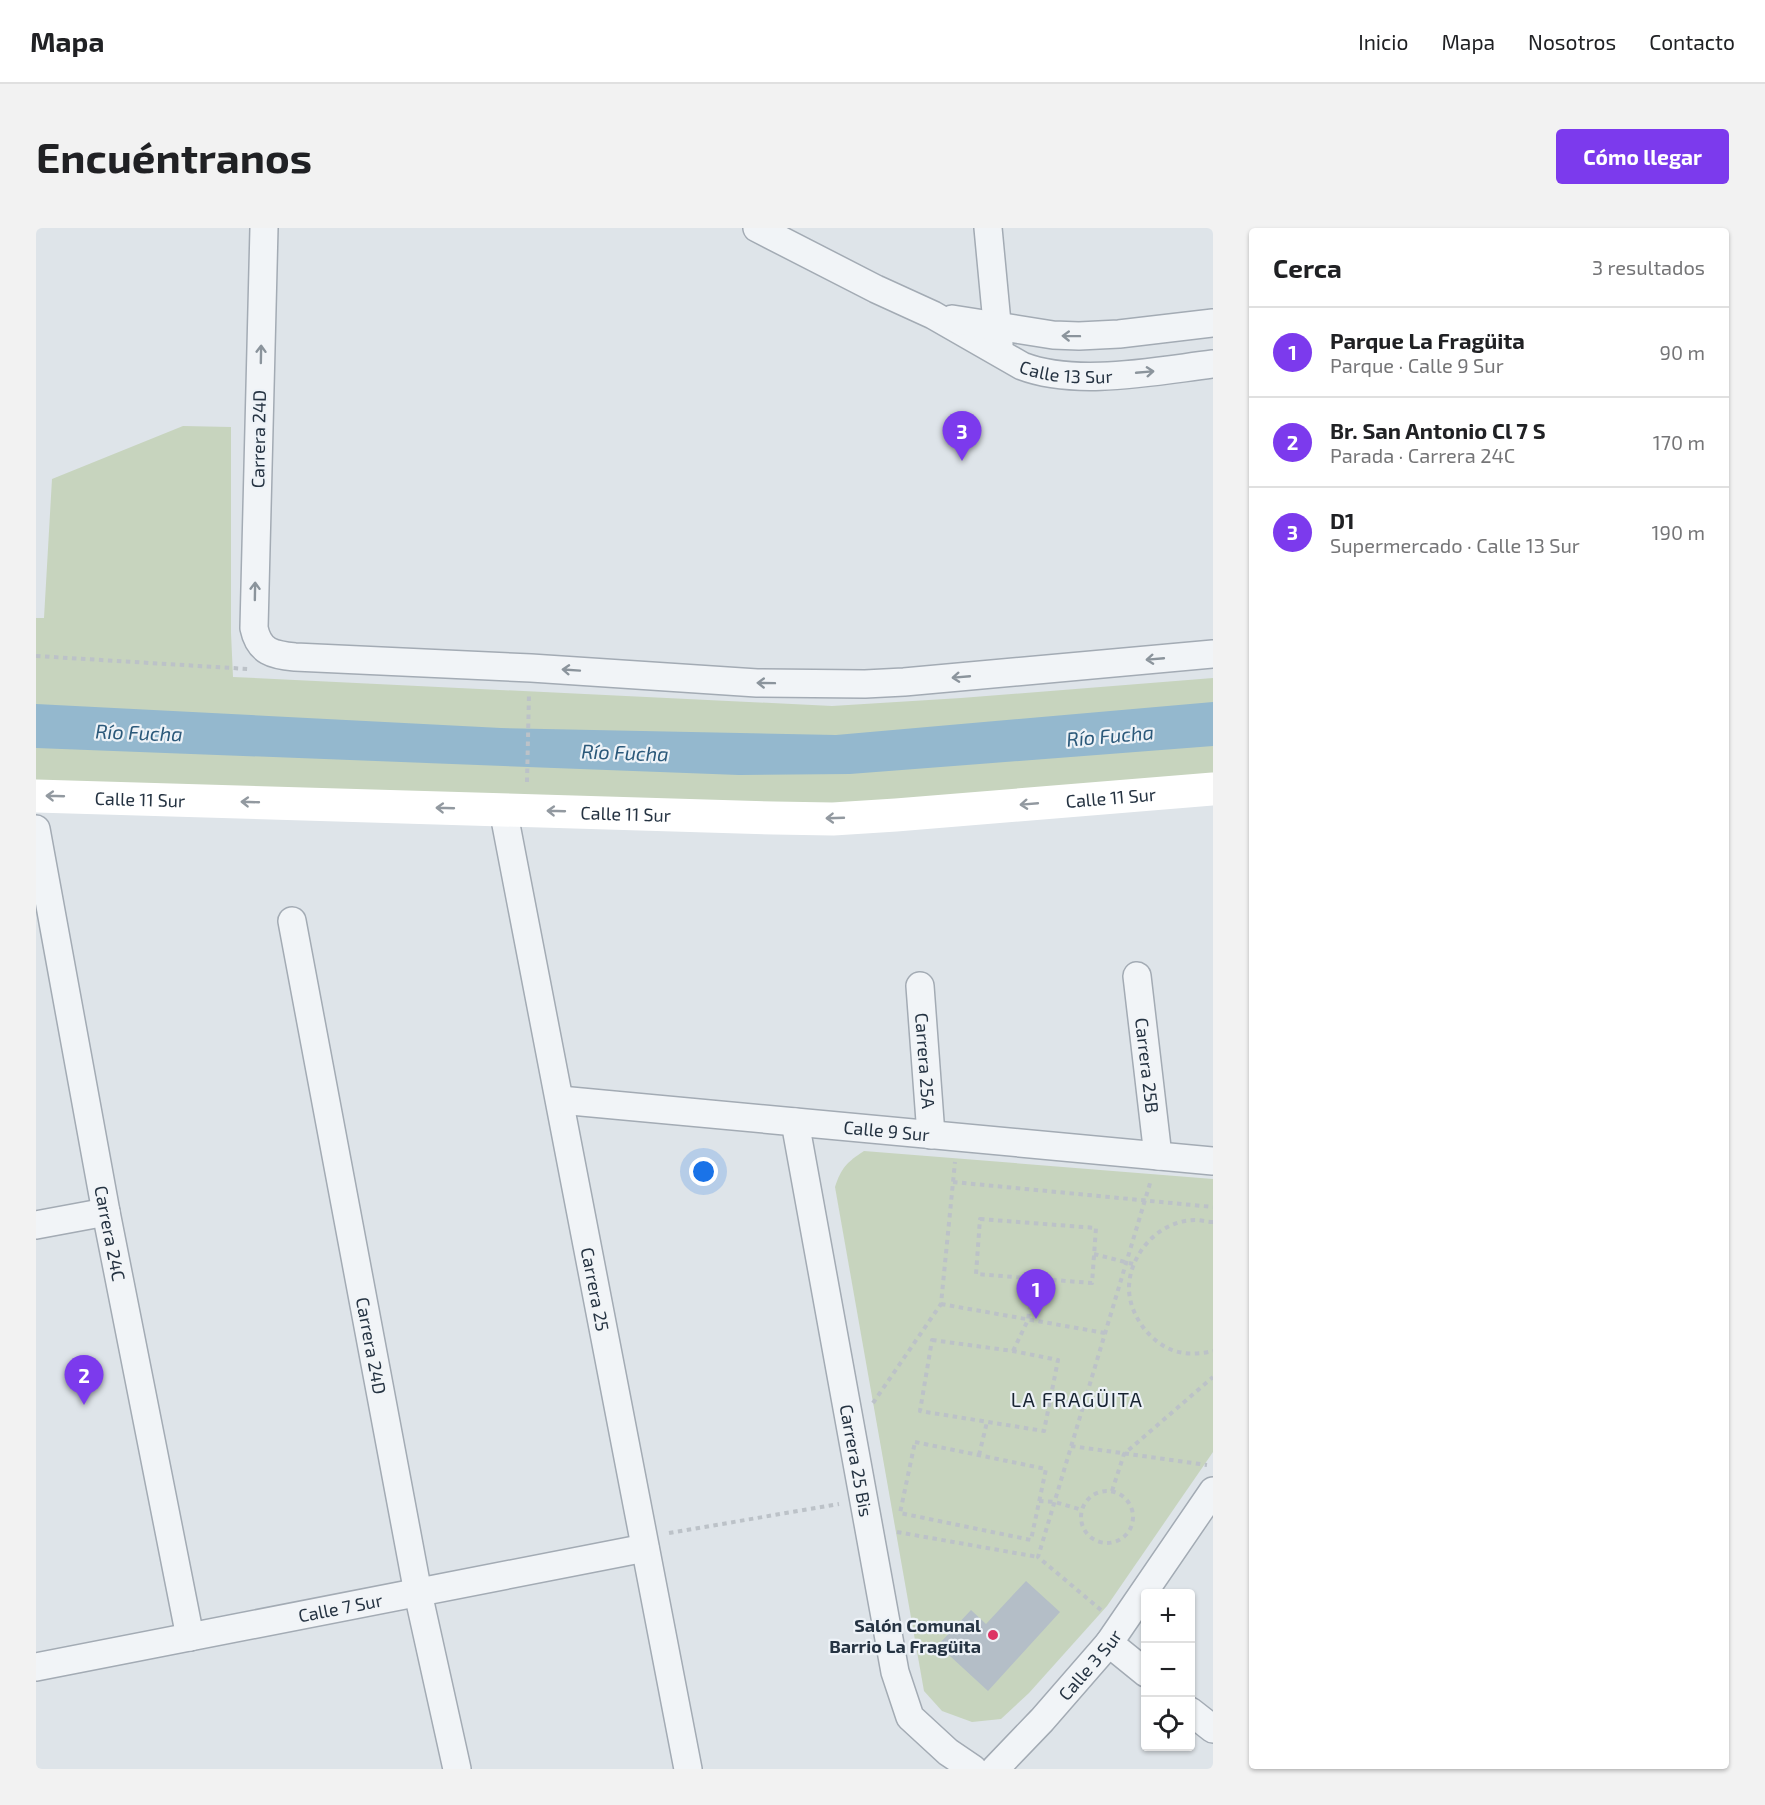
<!DOCTYPE html>
<html lang="es">
<meta charset="utf-8">
<style>
:root{--surface:#fff;--page:#f2f2f2;--text:#202124;--muted:#757577;--line:#e0e0e0;--accent:#7c3aed}
body{margin:0;font-family:"Exo 2",sans-serif;background:var(--page);color:var(--text)}
.controls{position:absolute;right:18px;bottom:18px;display:grid;overflow:hidden;border-radius:6px;box-shadow:0 2px 4px #0004}
.controls button{width:54px;height:54px;display:grid;place-items:center;padding:0;border:0;border-bottom:2px solid var(--line);background:var(--surface);color:var(--text);font:30px sans-serif}
.you{position:absolute;left:668px;top:944px;width:21px;height:21px;margin:-15px;border:4px solid #fff;border-radius:50%;background:#1a73e8;box-shadow:0 0 0 9px #1a73e833}
.badge{display:grid;place-items:center;width:39px;height:39px;border-radius:50%;background:var(--accent);color:#fff;font-size:20px;font-weight:700}
.pin{position:absolute;translate:-50% -50px;filter:drop-shadow(0 2px 3px #0008)}
.pin::after{content:'';position:absolute;top:32px;width:21px;height:18px;background:inherit;clip-path:polygon(0 0,100% 0,50% 100%)}
.list{margin:0;padding:0;list-style:none}
h2{display:flex;justify-content:space-between;align-items:center;height:78px;margin:0;padding:0 24px;font-size:26px}
h2 small{font-size:20px;font-weight:400;color:var(--muted)}
.list li{display:grid;grid-template-columns:39px 1fr auto;gap:18px;align-items:center;box-sizing:border-box;height:90px;padding:0 24px;border-top:2px solid var(--line)}
.list b{display:block;font-size:22px;white-space:nowrap}
.list p{margin:0;font-size:20px;white-space:nowrap;color:var(--muted)}
.list em{font-size:20px;font-style:normal;color:var(--muted)}
.icon{flex:none;width:33px;height:33px;fill:none;stroke:currentColor;stroke-width:2;stroke-linecap:round;stroke-linejoin:round}
.map{position:relative;flex:none;width:1177px;height:1541px;overflow:hidden;border-radius:6px}
header{display:flex;align-items:center;gap:36px;box-sizing:border-box;height:84px;padding:0 30px;background:var(--surface);border-bottom:2px solid var(--line)}
header strong{font-size:28px}
nav{display:flex;gap:33px;margin-inline-start:auto;font-size:21px}
.intro{display:flex;align-items:center;justify-content:space-between;box-sizing:border-box;height:144px;padding:0 36px}
h1{margin:0;font-size:42px}
.button{padding:15px 27px;border-radius:6px;background:var(--accent);color:#fff;font-size:21px;font-weight:700}
main{display:flex;gap:36px;padding:0 36px}
aside{flex:1;background:var(--surface);border-radius:6px;box-shadow:0 2px 4px #0004}
.map>svg:first-child{display:block}
.green{fill:#c7d4be}
.water{fill:#94b8ce}
.building{fill:#b4bec7}
.lines{fill:none;stroke-linecap:round;stroke-linejoin:round}
.street-casing{stroke:#a3abb4;stroke-width:30}
.path{stroke:#bcc2c8;stroke-width:4;stroke-dasharray:4.5 4.5;stroke-linecap:butt}
.street{stroke:#f1f4f7;stroke-width:27}
.secondary{stroke:#fff;stroke-width:33}
.oneway{stroke:#8b949c}
.oneway2{stroke:#9299a0}
.poi-dot{fill:#dd3464;stroke:#edf2f7;stroke-width:2}
.labels{text-anchor:middle;dominant-baseline:central;stroke-width:4.5;stroke-linejoin:round;paint-order:stroke}
.street-label{font-size:18px;fill:#253342;stroke:#edf2f7}
.poi-label{font-size:18px;font-weight:bold;fill:#253342;stroke:#edf2f7;text-anchor:end}
.water-label{font-size:20px;font-style:italic;fill:#2b597a;stroke:#edf2f7}
.neighbourhood-label{font-size:20px;letter-spacing:1.5px;fill:#182432;stroke:#edf2f7}
</style>
<header>
<strong>Mapa</strong>
<nav><a>Inicio</a><a>Mapa</a><a>Nosotros</a><a>Contacto</a></nav>
</header>
<div class="intro"><h1>Encuéntranos</h1><a class="button">Cómo llegar</a></div>
<main>
<div class="map">
<svg width="1177" height="1541" viewBox="0 0 1177 1541">
<rect width="100%" height="100%" fill="#dee4e9"/>
<!-- green -->
<g class="green">
<path d="M147,198L195,199V405L197,449L796,478L925,470L1177,450V547L842,575H764L0,553V390H8L16,251Z"/>
<path d="M828,923L1177,951V1224L1071,1378L993,1465L965,1491L936,1494L906,1483L888,1463L799,959C805,940 811,934 828,923Z"/>
</g>
<!-- water -->
<path class="water" d="M1177,474V518L814,546L703,547L0,520V476L465,500L800,507Z"/>
<!-- building -->
<path class="building" d="M990,1353L1024,1384L952,1463L902,1417L935,1382L950,1396Z"/>
<g class="lines">
<!-- street casing -->
<g class="street-casing">
<g id="street">
<path d="M228,0L218,400C223,424 237,427 259,429L495,440L721,455L829,456L868,454L1177,426"/>
<path id="s1" d="M721,0L840,61L897,87L986,138C1041,159 1119,143 1177,136"/>
<path d="M952,0L963,116"/>
<path d="M916,91L1017,107L1043,108L1083,106L1177,95"/>
<path id="s2" d="M467,581L652,1541"/>
<path id="s3" d="M0,601L70,984L154,1409"/>
<path id="s4" d="M256,693L382,1365L421,1541"/>
<path id="s5" d="M1101,748L1122,928"/>
<path id="s6" d="M884,758L895,907"/>
<path id="s7" d="M524,872L1177,933"/>
<path id="s8" d="M759,894L859,1444L874,1489L912,1524L937,1541"/>
<path d="M0,997L70,984"/>
<path d="M1073,1415L1110,1445"/>
<path id="s9" d="M0,1439L609,1320"/>
<path d="M1154,1483L1177,1501"/>
<path id="s10" d="M959,1541L1006,1492L1073,1415L1177,1263"/>
</g>
</g>
<!-- path -->
<g class="path">
<path d="M0,428L212,441"/>
<path d="M491,554L493,466"/>
<path d="M917,954L1177,979"/>
<path d="M944,991L1060,1000L1056,1055L940,1046Z"/>
<path d="M1177,994C1171,994 1165,992 1159,992C1123,992 1092,1027 1093,1062C1094,1087 1113,1113 1136,1122C1149,1127 1164,1126 1177,1123"/>
<path d="M1058,1026L1097,1036"/>
<path d="M905,1076L1069,1105"/>
<path d="M896,1112L977,1123L1022,1132L1008,1203L884,1183Z"/>
<path d="M977,1123L992,1092L998,1051"/>
<path d="M837,1175L905,1076L919,934"/>
<path d="M879,1214L1010,1241L995,1312L864,1285Z"/>
<path d="M1035,1218L1171,1237"/>
<path d="M943,1227L951,1194"/>
<path d="M1076,1263L1088,1226L1177,1149"/>
<circle cx="1071" cy="1289" r="26"/>
<path d="M1003,1273L1019,1274L1046,1282"/>
<path d="M861,1304L1002,1329"/>
<path d="M633,1305L803,1276"/>
<path d="M1065,1382L1002,1329L1115,952"/>
</g>
<!-- street -->
<use href="#street" class="street"/>
<!-- secondary -->
<path class="secondary" id="s11" d="M0,568L738,590L797,591L860,587L1177,561"/>
</g>
<!-- one-way arrows -->
<defs><path id="oneway-shaft" d="M-6 0H5M1.5-3L5.5 0L1.5 3" fill="none" stroke-width="1.6" stroke-linecap="round" stroke-linejoin="round" transform="scale(1.5)"/></defs>
<g class="oneway">
<use href="#oneway-shaft" transform="translate(1035 108) rotate(-179)"/>
<use href="#oneway-shaft" transform="translate(225 126) rotate(-89)"/>
<use href="#oneway-shaft" transform="translate(1109 144) rotate(-5)"/>
<use href="#oneway-shaft" transform="translate(219 363) rotate(-89)"/>
<use href="#oneway-shaft" transform="translate(1119 431) rotate(175)"/>
<use href="#oneway-shaft" transform="translate(535 442) rotate(-176)"/>
<use href="#oneway-shaft" transform="translate(925 449) rotate(175)"/>
<use href="#oneway-shaft" transform="translate(730 455) rotate(-179)"/>
</g>
<g class="oneway2">
<use href="#oneway-shaft" transform="translate(19 568) rotate(-178)"/>
<use href="#oneway-shaft" transform="translate(214 574) rotate(-178)"/>
<use href="#oneway-shaft" transform="translate(993 576) rotate(175)"/>
<use href="#oneway-shaft" transform="translate(409 580) rotate(-178)"/>
<use href="#oneway-shaft" transform="translate(520 583) rotate(-178)"/>
<use href="#oneway-shaft" transform="translate(799 590) rotate(178)"/>
</g>
<!-- markers -->
<circle class="poi-dot" cx="957" cy="1407" r="6"/>
<g class="labels">
<!-- street labels -->
<g class="street-label">
<text stroke="none"><textPath href="#s1" startOffset="344">Calle 13 Sur</textPath></text>
<text transform="translate(222 211) rotate(-89)">Carrera 24D</text>
<text stroke="none"><textPath href="#s11" startOffset="1076">Calle 11 Sur</textPath></text>
<text stroke="none"><textPath href="#s11" startOffset="104">Calle 11 Sur</textPath></text>
<text stroke="none"><textPath href="#s11" startOffset="590">Calle 11 Sur</textPath></text>
<text stroke="none"><textPath href="#s6" startOffset="75">Carrera 25A</textPath></text>
<text stroke="none"><textPath href="#s5" startOffset="90">Carrera 25B</textPath></text>
<text stroke="none"><textPath href="#s7" startOffset="328">Calle 9 Sur</textPath></text>
<text stroke="none"><textPath href="#s3" startOffset="411">Carrera 24C</textPath></text>
<text stroke="none"><textPath href="#s2" startOffset="489">Carrera 25</textPath></text>
<text stroke="none"><textPath href="#s4" startOffset="432">Carrera 24D</textPath></text>
<text stroke="none"><textPath href="#s8" startOffset="344">Carrera 25 Bis</textPath></text>
<text stroke="none"><textPath href="#s9" startOffset="310">Calle 7 Sur</textPath></text>
<text stroke="none"><textPath href="#s10" startOffset="141">Calle 3 Sur</textPath></text>
</g>
<!-- poi labels -->
<g class="poi-label">
<text x="945" y="1397">Salón Comunal<tspan x="945" dy="21">Barrio La Fragüita</tspan></text>
</g>
<!-- water labels -->
<g class="water-label">
<text transform="translate(103 504) rotate(2)">Río Fucha</text>
<text transform="translate(1074 507) rotate(-5)">Río Fucha</text>
<text transform="translate(589 524) rotate(2)">Río Fucha</text>
</g>
<!-- neighbourhood labels -->
<g class="neighbourhood-label">
<text x="1041" y="1171">LA FRAGÜITA</text>
</g>
</g>
</svg>
<div class="controls">
<button>+</button>
<button>−</button>
<button><svg class="icon" aria-label="locate" viewBox="0 0 24 24"><circle cx="12" cy="12" r="6"/><path d="M12 2v4M12 18v4M2 12h4M18 12h4"/></svg></button>
</div>
<div class="you"></div>
<div class="pin badge" style="left:1000px;top:1091px">1</div>
<div class="pin badge" style="left:48px;top:1177px">2</div>
<div class="pin badge" style="left:926px;top:233px">3</div>
</div>
<aside>
<h2>Cerca<small>3 resultados</small></h2>
<ul class="list">
<li><span class="badge">1</span><div><b>Parque La Fragüita</b><p>Parque · Calle 9 Sur</p></div><em>90 m</em></li>
<li><span class="badge">2</span><div><b>Br. San Antonio Cl 7 S</b><p>Parada · Carrera 24C</p></div><em>170 m</em></li>
<li><span class="badge">3</span><div><b>D1</b><p>Supermercado · Calle 13 Sur</p></div><em>190 m</em></li>
</ul>
</aside>
</main>
